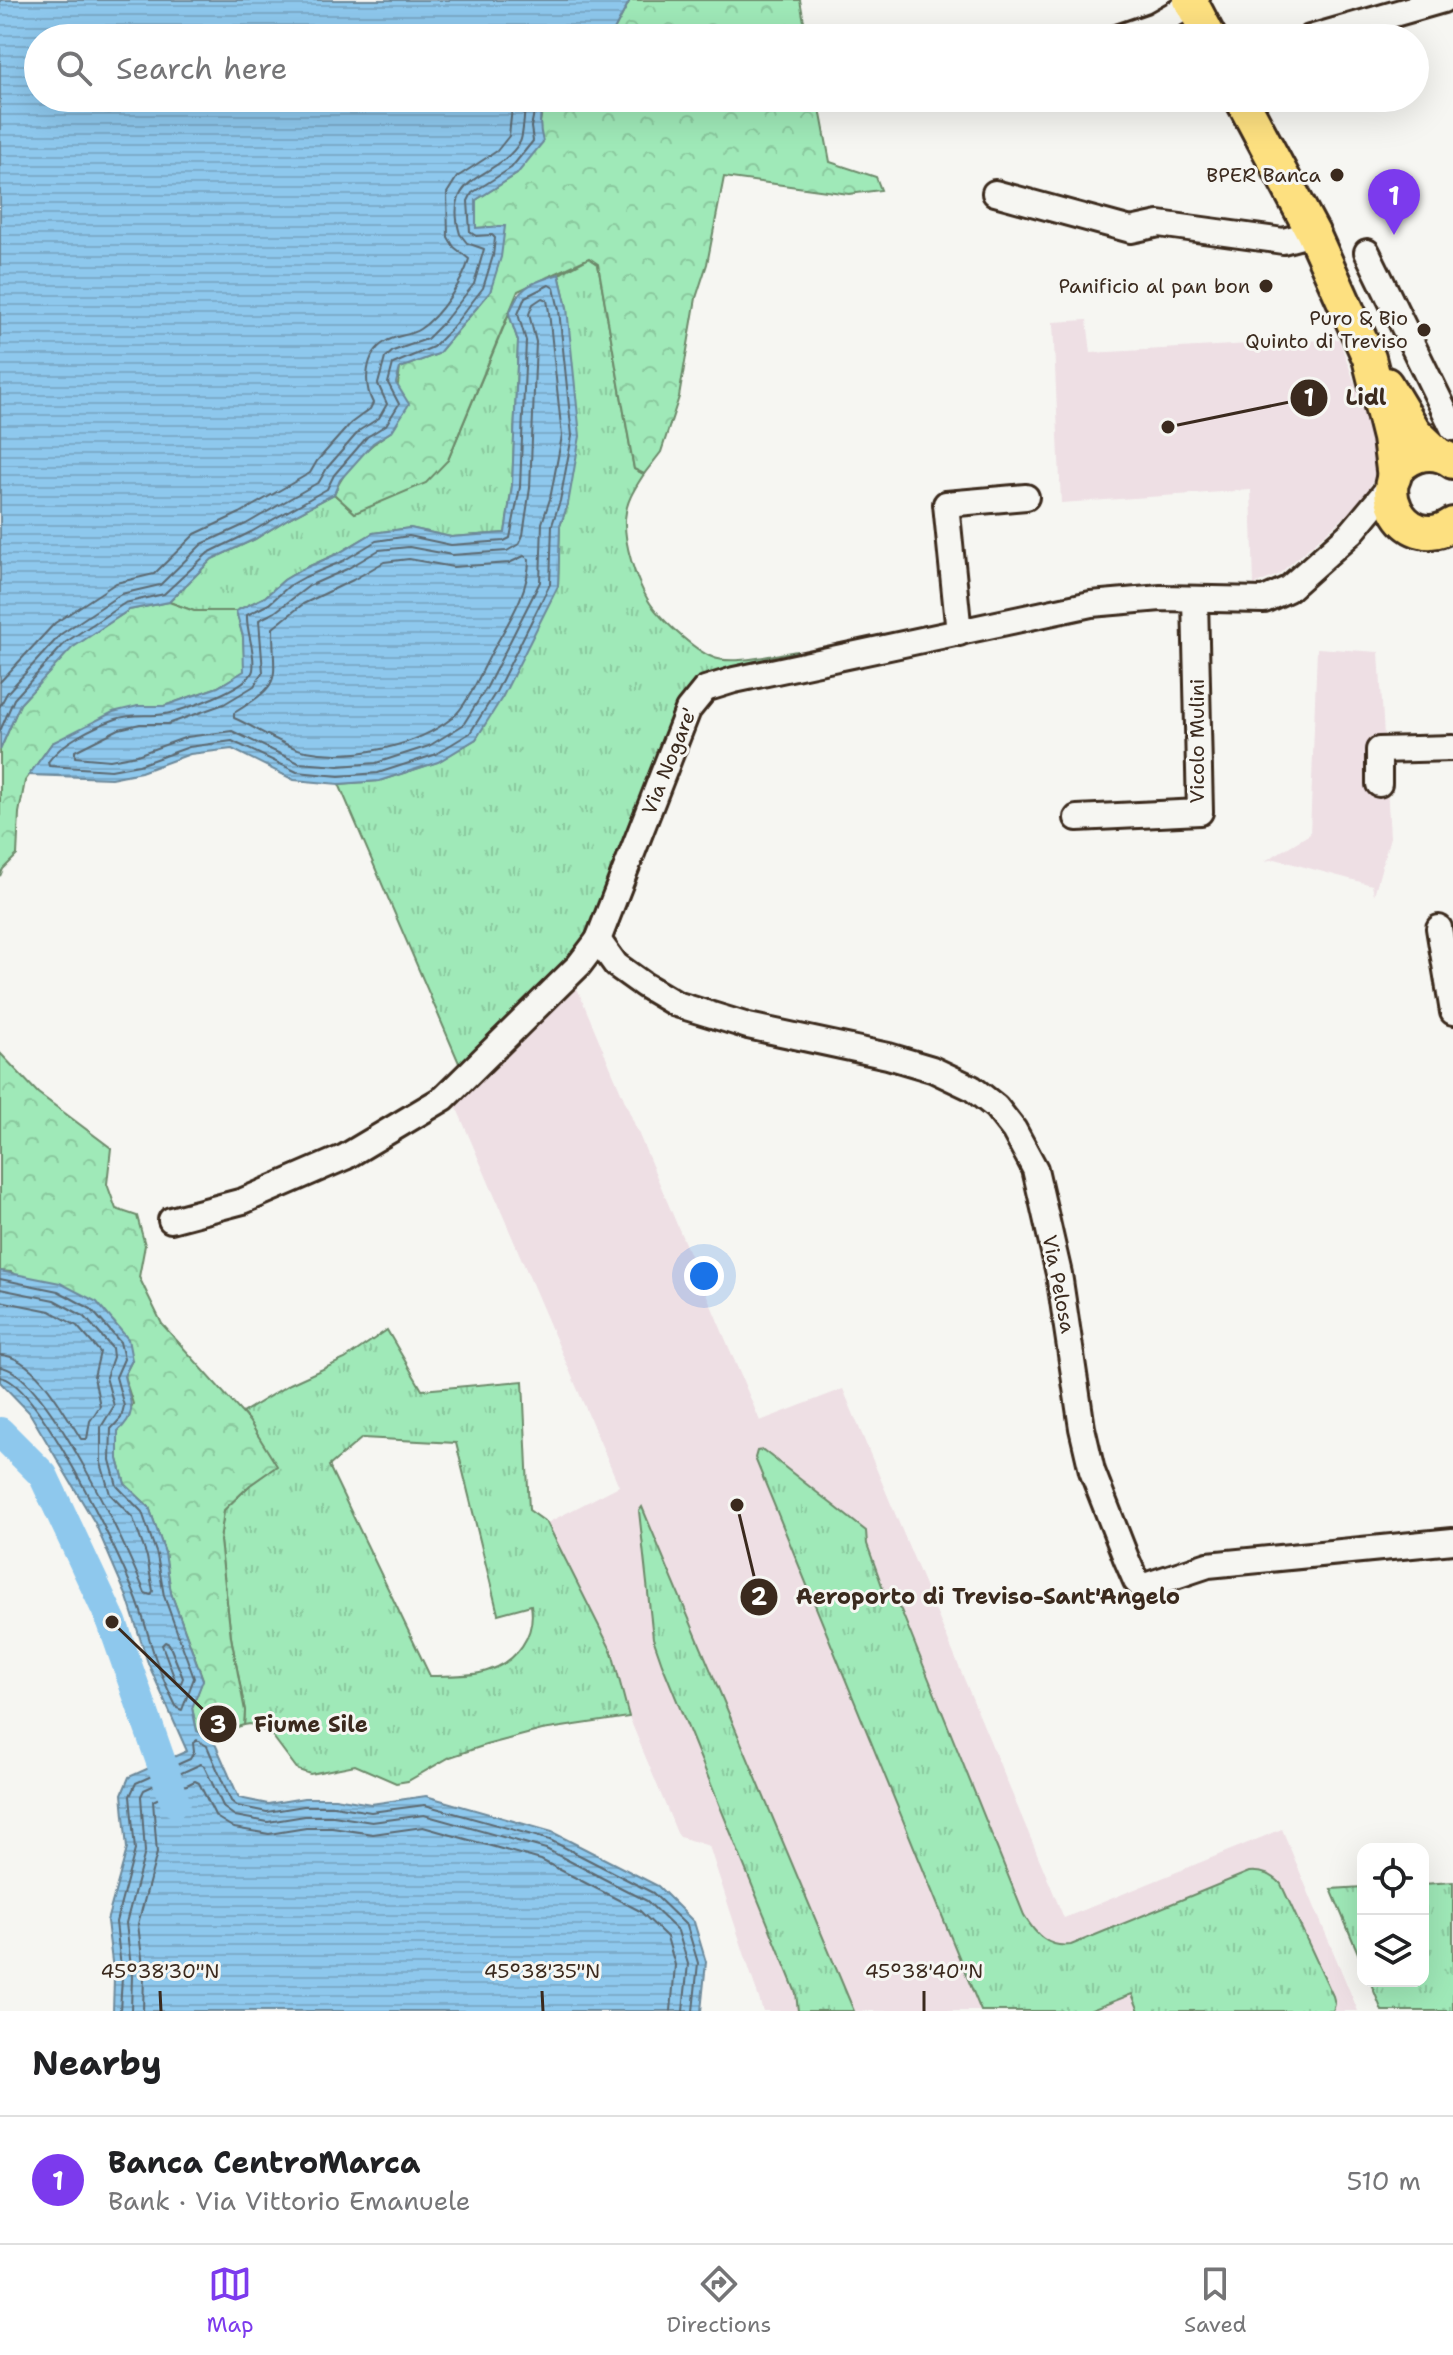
<!DOCTYPE html>
<meta charset="utf-8">
<style>
:root{--surface:#fff;--page:#f2f2f2;--text:#202124;--muted:#757577;--line:#e0e0e0;--accent:#7c3aed}
body{margin:0;font-family:"Shantell Sans",sans-serif;background:var(--page);color:var(--text)}
.controls{position:absolute;right:24px;bottom:24px;display:grid;overflow:hidden;border-radius:16px;box-shadow:0 8px 32px #0002}
.controls button{width:72px;height:72px;display:grid;place-items:center;padding:0;border:0;border-bottom:2px solid var(--line);background:var(--surface);color:var(--text);font:40px sans-serif}
.you{position:absolute;left:704px;top:1276px;width:28px;height:28px;margin:-20px;border:6px solid #fff;border-radius:50%;background:#1a73e8;box-shadow:0 0 0 12px #1a73e833}
.badge{display:grid;place-items:center;width:52px;height:52px;border-radius:50%;background:var(--accent);color:#fff;font-size:26px;font-weight:700}
.pin{position:absolute;translate:-50% -66px;filter:drop-shadow(0 2px 4px #0008)}
.pin::after{content:'';position:absolute;top:42px;width:28px;height:24px;background:inherit;clip-path:polygon(0 0,100% 0,50% 100%)}
.list{margin:0;padding:0;list-style:none}
h2{display:flex;justify-content:space-between;align-items:center;height:104px;margin:0;padding:0 32px;font-size:34px}
h2 small{font-size:26px;font-weight:400;color:var(--muted)}
.list li{display:grid;grid-template-columns:52px 1fr auto;gap:24px;align-items:center;box-sizing:border-box;height:128px;padding:0 32px;border-top:2px solid var(--line)}
.list b{display:block;font-size:30px;white-space:nowrap}
.list p{margin:0;font-size:26px;white-space:nowrap;color:var(--muted)}
.list em{font-size:26px;font-style:normal;color:var(--muted)}
.icon{flex:none;width:44px;height:44px;fill:none;stroke:currentColor;stroke-width:2;stroke-linecap:round;stroke-linejoin:round}
.map{position:relative;flex:none;width:1453px;height:2011px;overflow:hidden}
.search{position:absolute;background:var(--surface);box-shadow:0 8px 32px #0002;left:24px;right:24px;top:24px;height:88px;display:flex;align-items:center;gap:20px;box-sizing:border-box;padding:0 28px;border-radius:44px;color:var(--muted);font-size:30px}
.sheet{height:232px;background:var(--surface)}
nav{display:flex;justify-content:space-around;align-items:center;box-sizing:border-box;height:112px;border-top:2px solid var(--line);background:var(--surface);font-size:22px;color:var(--muted)}
nav a{display:grid;justify-items:center;gap:4px}
nav .on{color:var(--accent)}
.map>svg:first-child{display:block}
.built{fill:#eedfe4}
.grass{fill:url(#grass-tufts);stroke:#6d8a6b;stroke-width:2;fill-rule:evenodd}
.forest{fill:url(#forest-crowns);stroke:#6d8a6b;stroke-width:2}
.water{fill:url(#water-rules);stroke:#6d899a;stroke-width:2}
.lines{fill:none;stroke-linecap:round;stroke-linejoin:round}
.shore{stroke:#5c6971;stroke-width:2}
.river{stroke:#8ec8ed;stroke-width:30}
.minor-casing{stroke:#3b2a1e;stroke-width:30}
.major-casing{stroke:#3b2a1e;stroke-width:38}
.minor{stroke:#f6f6f2;stroke-width:24}
.major{stroke:#fde080;stroke-width:32}
.ticks{fill:none;stroke:#3b2a1e;stroke-width:3}
.poi-dot{fill:#3b2a1e;stroke:#f6f6f2;stroke-width:3}
.labels{text-anchor:middle;dominant-baseline:central;stroke-width:6;stroke-linejoin:round;paint-order:stroke}
.poi-label{font-size:20px;fill:#3b2a1e;stroke:#f6f6f2;text-anchor:end}
.street-label{font-size:20px;fill:#3b2a1e;stroke:#f6f6f2}
.ticks-label{font-size:20px;text-anchor:middle;fill:#3b2a1e;stroke:#f6f6f2;stroke-width:6;stroke-linejoin:round;paint-order:stroke}
.leader{fill:none;stroke:#3b2a1e;stroke-width:3}
.callout-dot{fill:#3b2a1e;stroke:#f6f6f2;stroke-width:3}
.mark-label{font-size:24px;text-anchor:middle;font-weight:bold;fill:#fff}
.callout-label{font-size:22px;text-anchor:middle;font-weight:bold;fill:#3b2a1e;stroke:#f6f6f2;stroke-width:6;stroke-linejoin:round;paint-order:stroke}
</style>
<div class="map">
<svg width="1453" height="2011" viewBox="0 0 1453 2011">
<defs>
<pattern id="grass-tufts" width="24" height="20" patternUnits="userSpaceOnUse" patternTransform="scale(2)"><rect width="24" height="20" fill="#9fe9b8"/><path d="M3 7l-1-3M5 7V3M7 7l1-3M15 17l-1-3M17 17v-4M19 17l1-3" fill="none" stroke="#8ac89e"/></pattern>
<pattern id="forest-crowns" width="20" height="18" patternUnits="userSpaceOnUse" patternTransform="scale(2)"><rect width="20" height="18" fill="#9fe9b8"/><path d="M2 6a3 3 0 1 1 6 0M12 15a3 3 0 1 1 6 0" fill="none" stroke="#8ac89e"/></pattern>
<pattern id="water-rules" width="6" height="5" patternUnits="userSpaceOnUse" patternTransform="scale(2)"><rect width="6" height="5" fill="#8ec8ed"/><path d="M0 2.5h6" fill="none" stroke="#7baccb"/></pattern>
</defs>
<rect width="100%" height="100%" fill="#f6f6f2"/>
<filter id="ink" filterUnits="userSpaceOnUse"><feTurbulence type="fractalNoise" baseFrequency=".0125" numOctaves="2"/><feDisplacementMap in="SourceGraphic" scale="16" xChannelSelector="R" yChannelSelector="G"/><feConvolveMatrix kernelMatrix="1 2 1 2 8 2 1 2 1" color-interpolation-filters="sRGB"/></filter>
<g filter="url(#ink)">
<!-- built -->
<g class="built">
<path d="M1087,320L1091,353L1339,339L1363,406L1375,453L1374,477L1368,491L1357,506L1278,575L1254,585L1251,490L1061,503L1053,322Z"/>
<path d="M1317,648L1379,652L1390,837L1374,895L1372,885L1275,859L1265,861L1310,834Z"/>
<path d="M577,988L760,1421L843,1389L1064,1918L1282,1829L1358,2011H763L709,1846L680,1837L677,1833L629,1717L612,1652L547,1523L619,1486L455,1104Z"/>
</g>
<!-- grass -->
<g class="grass">
<path d="M589,258L598,264L634,469L644,474C635,488 626,501 625,519C624,545 635,578 648,600C658,617 694,650 712,657C732,666 775,654 797,651L709,686L606,928L465,1077L339,784L379,781L437,762L476,739L558,586L560,526L568,504L567,308L559,274Z"/>
<path d="M509,314L518,341L512,486L505,533L451,537L410,528L373,533L339,553L301,570L284,580L265,597L236,611H194L169,602L212,559L255,539L289,518L334,494L355,513L448,460Z"/>
<path d="M387,1330L422,1390L523,1381L529,1510L547,1523L612,1652L629,1717L542,1730L486,1745L450,1757L408,1781L396,1783L355,1765L310,1774L298,1770L271,1734L250,1724L244,1725L245,1711L231,1637L220,1541L224,1510L250,1485L276,1466L249,1421L242,1413L290,1384L345,1359ZM362,1438L456,1443L498,1614L531,1605C536,1635 517,1662 487,1671C470,1677 448,1675 430,1676L329,1466Z"/>
<path d="M763,1450L866,1531L867,1544L885,1594L901,1610L1024,1915C1035,1934 1047,1948 1071,1945L1249,1872C1262,1871 1272,1874 1281,1884L1333,1996L1335,2004L1333,2011H1139L1132,1994L1089,2011H981L755,1458L757,1451Z"/>
<path d="M642,1507L854,2011H798L796,1993L662,1664L653,1638L639,1511Z"/>
<path d="M1453,1882V2011H1382L1370,1981H1423V1884Z"/>
<path d="M1363,1887V1965L1331,1889Z"/>
</g>
<!-- forest -->
<g class="forest">
<path d="M630,0H800L807,38H610Z"/>
<path d="M546,98H818L830,162L876,177L881,190L849,194L724,177L707,264L696,298L679,397L661,452L644,474L634,469L598,264L589,258L518,291L448,460L426,483L355,513L334,494C344,468 368,446 392,431L400,368L438,354L490,292L504,226L476,228V200L517,174L539,129L543,104Z"/>
<path d="M169,602L194,611H236L243,637L245,671L218,687L164,706H138L52,743L25,781L19,813L17,855L3,869L0,876V750L20,704L71,648L129,610Z"/>
<path d="M0,1053L38,1093L111,1148L107,1184L116,1209L137,1216L145,1245L139,1277L162,1324L249,1421L277,1466L250,1485L224,1510L220,1541L231,1637L245,1711L244,1725L221,1732L213,1739L197,1731L192,1708L203,1679L171,1593L165,1553L149,1507L125,1484L118,1459V1431L133,1404L124,1376L132,1360L11,1272L0,1271Z"/>
</g>
<!-- water -->
<g class="water">
<path d="M0,0H630L610,38H38V98H546C538,112 539,127 543,142L517,174L476,200V228L505,226L501,257L490,292L438,354L400,368L396,383L409,404L392,431L373,443L340,480L334,494L289,518L255,539L212,559L169,602L129,610L72,648L20,704L0,750Z"/>
<path d="M559,274L567,308L580,436L568,504L560,526L558,586L503,696L476,739L438,762L379,781L339,784L294,780L232,749L190,754L141,772L111,778L29,775L52,743L113,712L138,706H164L218,687L244,671L243,637L236,611L265,597L284,580L301,570L339,553L373,533L410,528L451,537L505,533L512,486L518,341L509,314C521,284 530,284 559,274Z"/>
<path d="M0,1271L60,1283L97,1302L128,1339L132,1360L124,1376C129,1400 140,1412 118,1431V1459L125,1484L149,1507L165,1553L171,1593L203,1680L192,1708L197,1731L213,1739L239,1798L268,1804L304,1798H335L371,1804L426,1796L552,1832L658,1886L694,1922L706,1962L701,2011H113L114,1978L107,1921L127,1849L122,1794L129,1777L187,1751L148,1663L127,1597L95,1523L29,1412L0,1382Z"/>
</g>
<g class="lines">
<!-- shore -->
<g class="shore">
<path d="M549,285L554,288L559,310L572,436L560,501L552,525L550,584L496,692L470,733L434,755L378,773L339,776L297,772L232,741L189,747L139,765L111,770L49,766L48,762C62,742 93,727 116,719C133,713 149,717 165,714C182,711 250,687 253,670C256,652 246,632 247,615L269,604L289,586L305,577L343,561L376,541L409,536L451,545L504,541L510,538L520,487L526,341L518,314L525,297Z"/>
<path d="M542,298L547,300L549,312L562,436L550,499L542,523L540,582L487,687L463,725L429,746L376,763L339,766L299,763L232,731L187,737L137,755L110,760L75,757V751L119,729L140,724H168L224,704L254,686L263,672L259,620L275,612L309,586L347,569L379,550L409,547L452,555L507,551L519,544L523,535L530,488L536,342L529,314L533,304Z"/>
<path d="M524,556L529,559C529,592 509,621 493,650C483,668 468,705 452,718C416,747 351,760 306,751C287,748 253,726 234,718V713C285,681 273,683 273,628L303,604L353,580L384,562L409,559L453,567L509,563Z"/>
<path d="M0,682L55,623L116,583L154,574L195,534L240,513L310,473L317,461L351,423L370,409L373,403C363,384 365,354 385,342C396,335 410,336 420,329C439,317 464,280 469,259L454,247L448,237L447,193L457,177L497,151L509,136L513,98"/>
<path d="M0,706L7,693L61,634L121,594L160,585L202,544L246,524L319,482L327,468L360,430L379,418L387,404L378,384L385,358L393,351L427,339L443,323L474,284L484,249L467,243L460,234C442,172 496,181 520,142C524,135 524,108 526,98"/>
<path d="M0,731L14,699L66,642L125,603L164,594L208,553L251,532L327,489L334,475L367,437L386,425L399,404L388,383L393,364L433,347L451,329L483,288L493,256L495,238L492,235L476,236L470,232L468,201L472,193L511,168L533,141L531,127L537,98"/>
<path d="M0,1279L58,1291L91,1309L120,1342L124,1359L116,1377L124,1406L121,1418L111,1429L110,1460L117,1486L142,1512L157,1555L164,1596L194,1678L182,1710L177,1708C169,1692 161,1675 155,1657C148,1636 143,1614 134,1593C119,1555 38,1381 0,1377"/>
<path d="M0,1289L54,1300L85,1317L112,1348L113,1357L106,1377L114,1406L101,1427V1463L110,1494L133,1518L147,1557L153,1591L151,1595L145,1593C128,1551 46,1370 0,1367"/>
<path d="M0,1301L50,1311L77,1326L100,1352L94,1377L100,1406L90,1421L87,1439H81C64,1412 35,1356 0,1355"/>
<path d="M165,1642L169,1644L183,1678L181,1683L176,1682L162,1645Z"/>
<path d="M120,2011L122,1977L116,1922L135,1850L130,1796L136,1783L190,1759L194,1752L193,1743L197,1740L207,1746L231,1801L237,1806L267,1812L304,1806H334L371,1812L425,1805L550,1840L653,1893L687,1926L698,1963L693,2011"/>
<path d="M131,2011L132,1976L126,1923L145,1852L141,1796L144,1790L201,1764L204,1766L224,1808L235,1816L268,1822L305,1816H333L372,1822L424,1815L546,1849L647,1901L678,1931L688,1964L683,2011"/>
<path d="M143,2011L144,1975L138,1924L157,1853L153,1801L195,1781L199,1783L216,1817L234,1828L269,1834L306,1828H332L373,1834L423,1827L541,1860L640,1911L667,1937L675,1965L671,2011"/>
</g>
<!-- river -->
<path class="river" d="M0,1432L43,1475L112,1622L175,1802"/>
<!-- minor casing -->
<g class="minor-casing">
<g id="minor">
<path d="M1117,38L1155,25L1192,4"/>
<path d="M1310,38L1443,0"/>
<path d="M995,193L1131,230L1159,224L1283,241L1313,233"/>
<path d="M1367,252L1453,428"/>
<path d="M959,633L946,504L1026,497"/>
<path d="M1379,784V750L1453,748"/>
<path d="M1077,818L1200,812L1195,599"/>
<path d="M1439,928L1453,1012"/>
<path d="M598,940L616,965L644,985L676,1004L748,1026L888,1056L932,1069L972,1088L996,1107L1014,1130L1035,1169L1059,1274L1082,1428L1092,1471L1126,1558L1136,1581L1142,1587L1208,1565L1453,1541"/>
<path d="M171,1220L243,1201L345,1157L444,1098L579,965L598,940L688,710L705,689L734,680L1091,604L1161,598L1264,600L1288,589L1352,532L1392,484"/>
</g>
</g>
<!-- major casing -->
<g class="major-casing">
<g id="major">
<path d="M1190,0L1210,38"/>
<path d="M1241,98L1313,233L1369,358L1389,438L1394,478"/>
<path d="M1386,384L1415,432L1438,454"/>
<path d="M1453,462C1442,454 1430,452 1417,456C1363,474 1403,558 1453,524"/>
</g>
</g>
<!-- minor -->
<use href="#minor" class="minor"/>
<!-- major -->
<use href="#major" class="major"/>
</g>
</g>
<!-- ticks -->
<path class="ticks" d="M160,1991L161,2011M542,1991L543,2011M924,1991V2011"/>
<!-- markers -->
<g class="poi-dot">
<circle cx="1337" cy="175" r="8"/>
<circle cx="1266" cy="286" r="8"/>
<circle cx="1424" cy="330" r="8"/>
</g>
<g class="labels">
<!-- poi labels -->
<g class="poi-label">
<text x="1321" y="175">BPER Banca</text>
<text x="1250" y="286">Panificio al pan bon</text>
<text x="1408" y="318">Puro &amp; Bio<tspan x="1408" dy="23">Quinto di Treviso</tspan></text>
</g>
<!-- street labels -->
<g class="street-label">
<text transform="translate(1197 741) rotate(-90)">Vicolo Mulini</text>
<text transform="translate(669 761) rotate(-68)">Via Nogare'</text>
<text transform="translate(1059 1284) rotate(79)">Via Pelosa</text>
</g>
</g>
<g class="ticks-label">
<text x="160" y="1978">45°38'30"N</text>
<text x="542" y="1978">45°38'35"N</text>
<text x="924" y="1978">45°38'40"N</text>
</g>
<!-- callouts -->
<path class="leader" d="M1168 427L1309 398M737 1505L759 1597M112 1622L218 1724"/>
<g class="callout-dot">
<circle cx="1168" cy="427" r="8"/>
<circle cx="737" cy="1505" r="8"/>
<circle cx="112" cy="1622" r="8"/>
<circle cx="1309" cy="398" r="20"/>
<circle cx="759" cy="1597" r="20"/>
<circle cx="218" cy="1724" r="20"/>
</g>
<g class="mark-label">
<text x="1309" y="406">1</text>
<text x="759" y="1605">2</text>
<text x="218" y="1733">3</text>
</g>
<g class="callout-label">
<text x="1366" y="405">Lidl</text>
<text x="988" y="1604">Aeroporto di Treviso-Sant'Angelo</text>
<text x="311" y="1732">Fiume Sile</text>
</g>
</svg>
<div class="controls">
<button><svg class="icon" aria-label="locate" viewBox="0 0 24 24"><circle cx="12" cy="12" r="6"/><path d="M12 2v4M12 18v4M2 12h4M18 12h4"/></svg></button>
<button><svg class="icon" aria-label="layers" viewBox="0 0 24 24"><path d="M12 4l9 5-9 5-9-5zM3 14l9 5 9-5"/></svg></button>
</div>
<div class="you"></div>
<div class="pin badge" style="left:1394px;top:235px">1</div>
<div class="search"><svg class="icon" aria-label="search" viewBox="0 0 24 24"><circle cx="10" cy="10" r="6"/><path d="M15 15l6 6"/></svg>Search here</div>
</div>
<section class="sheet">
<h2>Nearby<small></small></h2>
<ul class="list">
<li><span class="badge">1</span><div><b>Banca CentroMarca</b><p>Bank · Via Vittorio Emanuele</p></div><em>510 m</em></li>
</ul>
</section>
<nav>
<a class="on"><svg class="icon" aria-label="map" viewBox="0 0 24 24"><path d="M3 6l6-2 6 2 6-2v14l-6 2-6-2-6 2zM9 4v14M15 6v14"/></svg>Map</a>
<a><svg class="icon" aria-label="directions" viewBox="0 0 24 24"><path d="M12 3l9 9-9 9-9-9zM9 14v-3h6M13 9l2 2-2 2"/></svg>Directions</a>
<a><svg class="icon" aria-label="saved" viewBox="0 0 24 24"><path d="M7 4h10v16l-5-4-5 4z"/></svg>Saved</a>
</nav>
